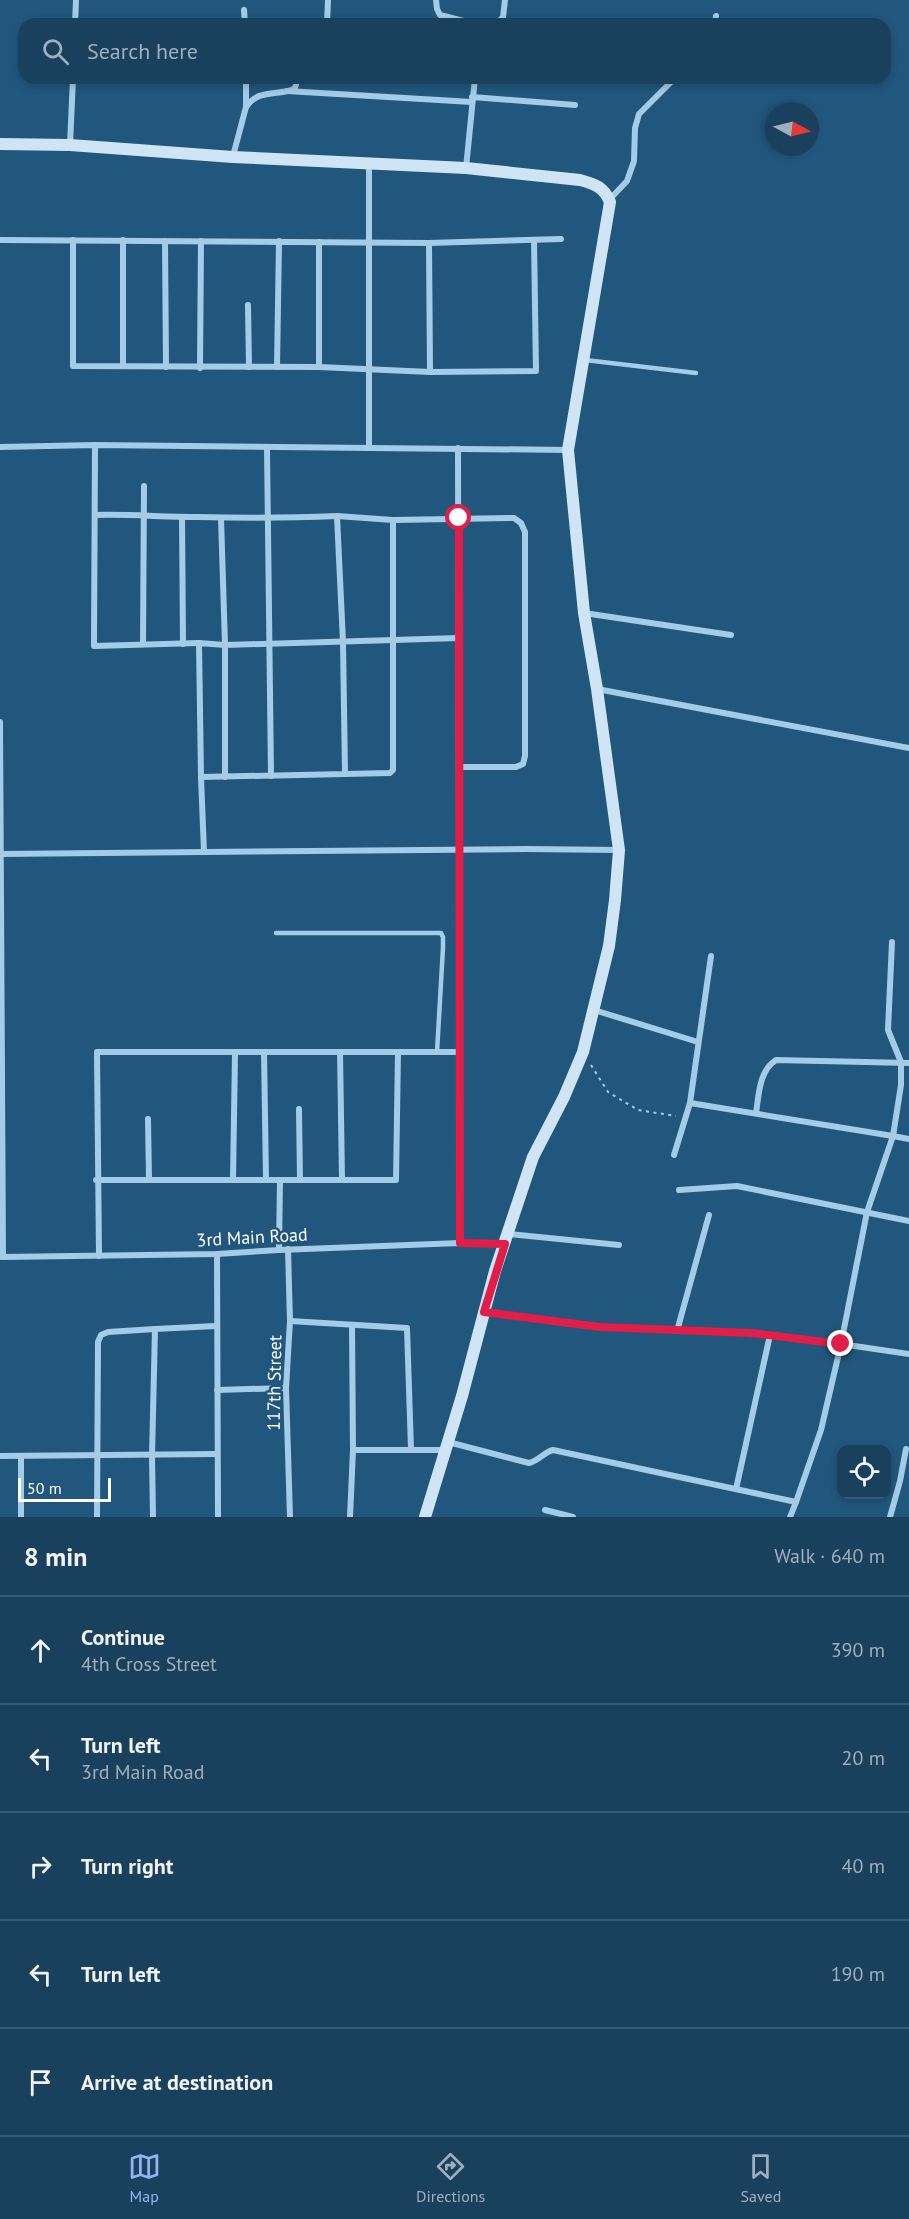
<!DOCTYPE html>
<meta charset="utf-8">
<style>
:root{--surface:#19415e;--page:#224864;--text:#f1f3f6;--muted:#9fafbc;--line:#375a73;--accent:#95b2f1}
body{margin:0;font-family:"PT Sans",sans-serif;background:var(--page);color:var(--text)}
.controls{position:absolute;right:18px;bottom:18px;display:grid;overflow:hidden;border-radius:12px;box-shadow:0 3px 9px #0003}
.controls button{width:54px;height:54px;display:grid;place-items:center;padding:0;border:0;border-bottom:2px solid var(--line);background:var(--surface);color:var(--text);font:30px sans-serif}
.compass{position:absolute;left:765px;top:102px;width:54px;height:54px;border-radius:50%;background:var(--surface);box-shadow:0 3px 9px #0003;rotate:97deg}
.scale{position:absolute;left:18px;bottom:15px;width:93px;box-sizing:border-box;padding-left:6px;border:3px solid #fff;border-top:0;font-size:16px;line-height:21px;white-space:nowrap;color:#fff;-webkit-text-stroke:4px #21577d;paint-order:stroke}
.stop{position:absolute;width:18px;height:18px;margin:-14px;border:4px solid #e11d48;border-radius:50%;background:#fff}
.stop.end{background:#e11d48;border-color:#fff;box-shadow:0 2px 6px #0008}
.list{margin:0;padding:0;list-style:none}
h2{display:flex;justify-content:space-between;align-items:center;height:78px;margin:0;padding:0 24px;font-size:26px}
h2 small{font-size:20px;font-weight:400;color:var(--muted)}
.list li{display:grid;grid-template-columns:39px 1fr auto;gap:18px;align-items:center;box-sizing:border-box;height:108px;padding:0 24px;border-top:2px solid var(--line)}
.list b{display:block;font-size:22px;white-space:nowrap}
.list p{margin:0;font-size:20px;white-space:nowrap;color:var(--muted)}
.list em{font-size:20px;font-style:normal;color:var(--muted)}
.icon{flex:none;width:33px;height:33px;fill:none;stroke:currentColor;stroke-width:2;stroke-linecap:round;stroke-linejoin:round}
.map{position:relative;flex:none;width:909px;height:1517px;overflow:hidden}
.search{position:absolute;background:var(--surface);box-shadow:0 3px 9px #0003;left:18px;right:18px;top:18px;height:66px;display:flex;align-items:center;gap:15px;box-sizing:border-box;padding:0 21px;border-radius:18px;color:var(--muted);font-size:22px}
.sheet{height:618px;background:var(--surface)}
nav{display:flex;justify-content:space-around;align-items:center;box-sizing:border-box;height:84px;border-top:2px solid var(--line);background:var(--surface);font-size:16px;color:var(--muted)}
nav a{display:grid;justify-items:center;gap:3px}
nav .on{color:var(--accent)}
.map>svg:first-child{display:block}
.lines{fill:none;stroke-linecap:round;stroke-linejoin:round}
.path{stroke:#a5cce6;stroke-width:2;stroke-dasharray:3 4.5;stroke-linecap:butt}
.lane{stroke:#a5cce6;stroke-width:4.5}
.street{stroke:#a5cce6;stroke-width:6}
.secondary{stroke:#cfe5f5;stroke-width:12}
.route{stroke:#e11d48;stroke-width:8}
.labels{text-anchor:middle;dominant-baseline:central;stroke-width:5;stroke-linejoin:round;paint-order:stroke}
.street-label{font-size:18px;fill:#fff;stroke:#21577d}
</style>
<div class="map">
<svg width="909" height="1517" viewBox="0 0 909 1517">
<rect width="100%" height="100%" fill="#21577d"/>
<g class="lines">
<!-- path -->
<path class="path" d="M591,1065L608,1092L638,1110L676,1116"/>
<!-- lane -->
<g class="lane">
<path d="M585,360L696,373"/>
<path d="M276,933H441L443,937V948L437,1052"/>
</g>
<!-- street -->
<g class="street">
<path d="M436,0L437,9L440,15L475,24"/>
<path d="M244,10L245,24"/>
<path d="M75,24L76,0"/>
<path d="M327,24L328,0"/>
<path d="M496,24L503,17L505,0"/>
<path d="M715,24L716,16"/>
<path d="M246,78V107"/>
<path d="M287,91L472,102"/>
<path d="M472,97L575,105"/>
<path d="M70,145L73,78"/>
<path d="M233,156L246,107C257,90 275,95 292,90L295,88L298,78"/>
<path d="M466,168L475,78"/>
<path d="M609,200L627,181L634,161L635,128L639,114L675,78"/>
<path d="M0,240L429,243L561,239"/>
<path d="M73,240V366L319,367L430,372L536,371L534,240"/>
<path d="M165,241L166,367"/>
<path d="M319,242V367"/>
<path d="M429,243L430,372"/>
<path d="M248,305L249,367"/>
<path d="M123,365V240"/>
<path d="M277,367L279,241"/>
<path d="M200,368L201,241"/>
<path d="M95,445L94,646L199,643"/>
<path d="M0,447L95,445L568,450"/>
<path d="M267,447L271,776"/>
<path d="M369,448V164"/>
<path d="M458,448L460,1243"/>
<path d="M95,515C129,514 163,517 197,517C244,518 290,518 337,516"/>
<path d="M182,517L183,644"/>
<path d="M393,520L514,518L521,523L525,532V756L523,764L516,767H459"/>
<path d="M584,613L731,635"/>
<path d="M143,644L144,486"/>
<path d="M597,689L909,748"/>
<path d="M0,722L3,1257"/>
<path d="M201,777L345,774L343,642L337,516L393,520V770L390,773L345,774"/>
<path d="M225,777V645L459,638"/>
<path d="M204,852L201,777L199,643L225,645L221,518"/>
<path d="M0,854L525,849L619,850"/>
<path d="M892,942L888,1030L901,1062V1085L893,1136L909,1139"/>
<path d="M594,1010L698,1042"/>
<path d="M264,1052L266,1180"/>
<path d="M340,1052L342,1180"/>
<path d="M299,1109L300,1180"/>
<path d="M756,1113C759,1094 759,1071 776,1060L909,1063"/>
<path d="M148,1119L149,1180"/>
<path d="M674,1155L690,1103L711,956"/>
<path d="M96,1180H396L398,1052"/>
<path d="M233,1180L235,1054"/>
<path d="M679,1190L737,1186L909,1221"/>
<path d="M509,1234L619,1245"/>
<path d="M288,1249L290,1321L286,1388L290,1517"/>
<path d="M279,1250L280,1180"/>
<path d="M217,1254L218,1517"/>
<path d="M99,1256L97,1052H460"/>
<path d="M2,1257L217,1254L279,1250L460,1243L504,1244"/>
<path d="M484,1312L600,1327L751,1333L841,1344L867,1212L893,1136L690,1103"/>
<path d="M290,1321L407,1328L411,1449"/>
<path d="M352,1326L353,1450H445"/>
<path d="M677,1331L709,1215"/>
<path d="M217,1390L286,1388"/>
<path d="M448,1442L529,1463C539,1461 544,1452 553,1450L796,1502L821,1430L841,1344L909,1354"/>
<path d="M0,1456L217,1454"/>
<path d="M736,1489L770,1335"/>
<path d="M545,1510L573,1517"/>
<path d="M21,1517V1456"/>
<path d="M97,1517L98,1342L101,1335L108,1332L155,1329"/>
<path d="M153,1517L152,1456L155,1329L216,1326"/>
<path d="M350,1517L353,1450"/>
<path d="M790,1517L796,1502"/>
<path d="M890,1517L900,1481L906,1449"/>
</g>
<!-- secondary -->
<path class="secondary" d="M0,144L70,145L233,157L466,168L580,180C595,184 604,187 610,202L568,450L584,613L597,689L619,850L615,900L609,946L583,1052L564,1097L533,1157L495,1271L462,1396L425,1517"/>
</g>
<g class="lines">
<!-- route -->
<path class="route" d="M459,518L460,1243L505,1244L484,1312L600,1327L751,1333L841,1344"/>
</g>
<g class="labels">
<!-- street labels -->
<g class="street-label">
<text transform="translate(252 1237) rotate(-3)">3rd Main Road</text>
<text transform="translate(274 1383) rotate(-89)">117th Street</text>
</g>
</g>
</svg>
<div class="controls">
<button><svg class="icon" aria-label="locate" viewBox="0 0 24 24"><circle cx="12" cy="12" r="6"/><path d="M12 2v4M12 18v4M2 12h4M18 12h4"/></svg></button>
</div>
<svg class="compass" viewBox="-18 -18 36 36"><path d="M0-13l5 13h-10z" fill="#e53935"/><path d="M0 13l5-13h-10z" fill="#9fafbc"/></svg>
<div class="scale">50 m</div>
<div class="stop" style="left:459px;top:518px"></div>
<div class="stop end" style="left:841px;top:1344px"></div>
<div class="search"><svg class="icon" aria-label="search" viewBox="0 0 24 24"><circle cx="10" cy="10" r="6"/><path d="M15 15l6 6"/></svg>Search here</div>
</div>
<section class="sheet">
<h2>8 min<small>Walk · 640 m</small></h2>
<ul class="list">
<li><svg class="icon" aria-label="ahead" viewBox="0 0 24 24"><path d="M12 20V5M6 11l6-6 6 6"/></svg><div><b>Continue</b><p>4th Cross Street</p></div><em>390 m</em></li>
<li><svg class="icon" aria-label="left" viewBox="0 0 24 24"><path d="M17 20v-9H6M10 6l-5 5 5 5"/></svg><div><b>Turn left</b><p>3rd Main Road</p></div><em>20 m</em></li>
<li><svg class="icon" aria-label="right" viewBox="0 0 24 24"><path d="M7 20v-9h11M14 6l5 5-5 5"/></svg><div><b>Turn right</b></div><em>40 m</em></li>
<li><svg class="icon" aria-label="left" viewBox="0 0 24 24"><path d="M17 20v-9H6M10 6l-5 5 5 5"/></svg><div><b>Turn left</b></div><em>190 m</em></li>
<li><svg class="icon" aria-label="arrive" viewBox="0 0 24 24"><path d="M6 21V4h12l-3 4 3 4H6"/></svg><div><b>Arrive at destination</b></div></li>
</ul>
</section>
<nav>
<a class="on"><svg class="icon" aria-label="map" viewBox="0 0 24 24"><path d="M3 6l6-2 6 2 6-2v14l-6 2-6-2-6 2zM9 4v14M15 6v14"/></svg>Map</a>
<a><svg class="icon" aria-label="directions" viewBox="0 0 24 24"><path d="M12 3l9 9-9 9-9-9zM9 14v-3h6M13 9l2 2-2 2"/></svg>Directions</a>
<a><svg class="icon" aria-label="saved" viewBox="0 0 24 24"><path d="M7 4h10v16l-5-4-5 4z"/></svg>Saved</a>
</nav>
